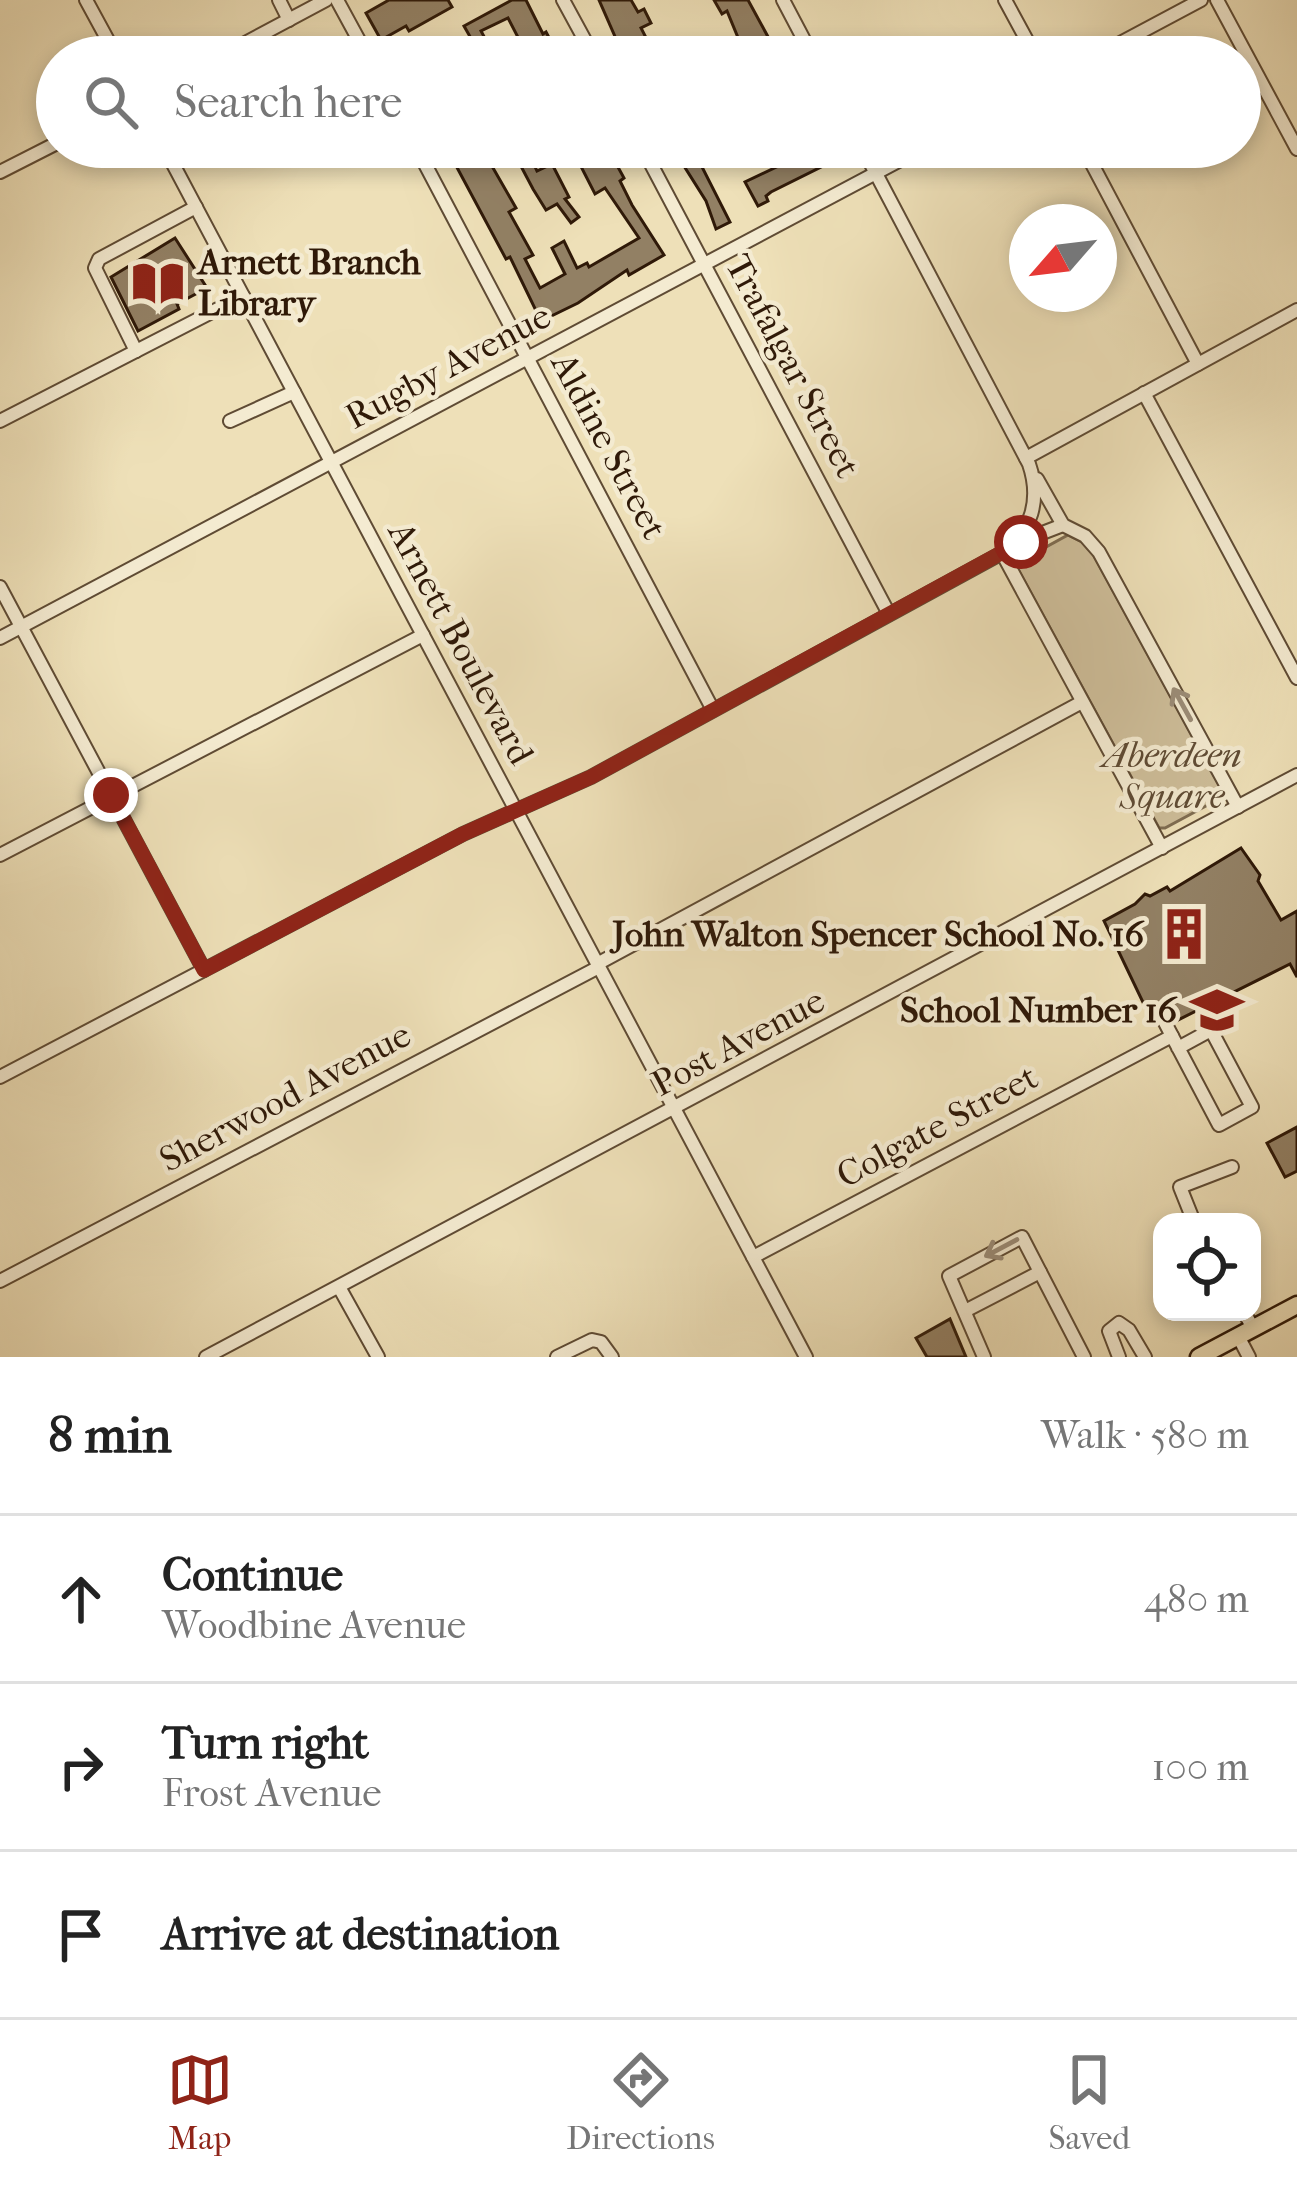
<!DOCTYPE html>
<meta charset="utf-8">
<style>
:root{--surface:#fff;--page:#f2f2f2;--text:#222;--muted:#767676;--line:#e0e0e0;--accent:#8f2418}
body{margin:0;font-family:"IM FELL French Canon",serif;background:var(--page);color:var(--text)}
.controls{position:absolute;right:36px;bottom:36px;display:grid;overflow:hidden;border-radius:24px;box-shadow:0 6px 18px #0003}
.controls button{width:108px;height:108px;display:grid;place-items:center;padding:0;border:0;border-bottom:3px solid var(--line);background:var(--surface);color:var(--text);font:60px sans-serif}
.compass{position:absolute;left:1009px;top:204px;width:108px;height:108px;border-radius:50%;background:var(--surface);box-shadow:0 6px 18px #0003;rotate:242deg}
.stop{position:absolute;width:36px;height:36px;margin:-27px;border:9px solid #8f2418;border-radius:50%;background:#fff}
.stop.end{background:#8f2418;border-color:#fff;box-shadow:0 3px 12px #0008}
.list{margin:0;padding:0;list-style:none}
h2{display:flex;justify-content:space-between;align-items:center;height:156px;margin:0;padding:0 48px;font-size:51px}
h2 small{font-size:39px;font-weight:400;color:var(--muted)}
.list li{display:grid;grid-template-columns:78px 1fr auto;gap:36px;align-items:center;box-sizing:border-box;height:168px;padding:0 48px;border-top:3px solid var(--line)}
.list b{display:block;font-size:45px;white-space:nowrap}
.list p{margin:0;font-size:39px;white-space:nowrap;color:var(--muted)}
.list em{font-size:39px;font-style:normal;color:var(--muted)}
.icon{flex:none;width:66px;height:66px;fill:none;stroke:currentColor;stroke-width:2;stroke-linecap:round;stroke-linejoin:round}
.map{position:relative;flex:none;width:1297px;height:1357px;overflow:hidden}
.search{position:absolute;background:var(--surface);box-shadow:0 6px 18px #0003;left:36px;right:36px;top:36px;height:132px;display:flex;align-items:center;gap:30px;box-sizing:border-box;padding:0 42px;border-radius:66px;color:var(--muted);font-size:45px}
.sheet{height:660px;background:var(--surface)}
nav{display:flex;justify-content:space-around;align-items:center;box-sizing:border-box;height:168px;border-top:3px solid var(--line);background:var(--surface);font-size:33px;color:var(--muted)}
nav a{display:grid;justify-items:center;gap:6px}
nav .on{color:var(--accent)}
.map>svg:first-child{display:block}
.green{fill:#cebe9a;stroke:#7e6c51;stroke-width:3}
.building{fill:#928064;stroke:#2f1908;stroke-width:3}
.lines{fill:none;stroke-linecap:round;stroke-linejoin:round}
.minor-casing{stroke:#5f4b34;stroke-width:16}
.major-casing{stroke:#2f1908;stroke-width:21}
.minor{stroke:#f4ebd1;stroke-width:12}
.major{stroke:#eee0b8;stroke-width:16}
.oneway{stroke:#9b8c77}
.route{stroke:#8f2418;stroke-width:15}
.labels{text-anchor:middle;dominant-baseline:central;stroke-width:9;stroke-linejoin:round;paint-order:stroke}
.poi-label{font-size:36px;font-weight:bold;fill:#2f1908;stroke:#f4ebd1;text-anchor:end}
.street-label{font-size:36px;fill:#2f1908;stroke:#f4ebd1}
.park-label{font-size:36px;font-style:italic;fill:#5f4b34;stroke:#f4ebd1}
</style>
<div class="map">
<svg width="1297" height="1357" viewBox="0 0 1297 1357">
<rect width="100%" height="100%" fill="#eee0b8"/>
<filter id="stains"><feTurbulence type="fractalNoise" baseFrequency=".00167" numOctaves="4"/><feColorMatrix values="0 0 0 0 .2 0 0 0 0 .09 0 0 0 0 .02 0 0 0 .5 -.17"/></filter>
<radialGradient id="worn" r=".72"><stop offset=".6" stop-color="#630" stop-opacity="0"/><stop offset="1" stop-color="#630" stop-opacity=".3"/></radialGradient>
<!-- green -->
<path class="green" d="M1068,535L1082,542L1093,554L1223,792L1219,799L1165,828H1159L1015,564Z"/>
<!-- building -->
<g class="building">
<path d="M389,0H448L452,7L409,31L406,26L381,40L366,13Z"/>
<path d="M512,0H526L543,34L546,32L554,47L536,57H523L518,47L522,45L508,18L481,31L495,57H468L462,45L472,40L464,26Z"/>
<path d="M599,0H631L638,12L644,9L651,23L641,28L656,57H624Z"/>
<path d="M714,0H748L779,57H746L727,11L722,14Z"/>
<path d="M446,147H481L516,208L509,212L533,255L525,259L540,288L565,274L552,248L564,241L577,268L587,263L589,267L639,238L605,188L595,194L571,147H607L624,178L620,181L632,205L664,255L629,275L627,270L578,303L541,321L510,257L506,259Z"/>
<path d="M672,147H699L707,162L701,165L730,222L716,229L706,201Z"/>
<path d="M808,147H828L835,160L771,192L766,196L768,201L758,206L745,182L810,151Z"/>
<path d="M527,149L537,171L552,164L569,197L565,199L579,217L571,223L557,204L546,210L533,189L515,155Z"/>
<path d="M175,238L207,288L177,304L179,309L138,331L111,277Z"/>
<path d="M1241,848L1260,875L1258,881L1281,920L1297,911V977L1290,964L1176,1021L1162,1003L1152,1006L1150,1017L1104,921L1135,904L1145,894L1150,896L1167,887L1170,891Z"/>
<path d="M1297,1127V1171L1285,1177L1267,1143Z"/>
<path d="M950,1319L966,1357H927L916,1338Z"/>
</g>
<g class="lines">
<!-- minor casing -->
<g class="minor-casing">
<g id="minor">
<path d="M86,0L117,57"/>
<path d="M279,0L289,20"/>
<path d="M337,0L368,57"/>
<path d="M563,0L594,57"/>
<path d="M783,0L813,57"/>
<path d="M1005,0L1036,57"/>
<path d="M1217,0L1297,149"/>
<path d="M219,57L326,0"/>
<path d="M1094,57L1201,0"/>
<path d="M164,147L806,1357"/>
<path d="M416,147L713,710"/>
<path d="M642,147L889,614"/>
<path d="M1083,147L1198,364"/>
<path d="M0,172L57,143"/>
<path d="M136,351L95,268L99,259L196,207"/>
<path d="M1144,393L1297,678"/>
<path d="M0,421L243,296"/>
<path d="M230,421L294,392"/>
<path d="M1026,458L1297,310"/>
<path d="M1037,479L1063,525L1085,536L1099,552L1238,807"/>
<path d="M1019,542L1063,525"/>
<path d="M1002,553L1162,848"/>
<path d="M0,587L204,970"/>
<path d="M0,638L925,147"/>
<path d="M0,855L423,635"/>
<path d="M597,964L1082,702"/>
<path d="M1160,1013L1172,1036"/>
<path d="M0,1077L463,834L591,777L1002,553C1032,532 1041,499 1029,464L862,147"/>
<path d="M1194,1222L1180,1187L1232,1167"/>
<path d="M753,1257L1172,1036L1219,1125L1252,1107L1211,1030L1178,1048"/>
<path d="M0,1281L599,967"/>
<path d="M339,1287L378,1357"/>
<path d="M965,1311L1040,1272"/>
<path d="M1244,1312L1253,1328"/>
<path d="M1238,1336L1249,1357"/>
<path d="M206,1357L1297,775"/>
<path d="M557,1357L592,1340L601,1342L612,1357"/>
<path d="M984,1357L949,1276L1022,1237L1084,1357"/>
<path d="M1119,1357L1109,1331L1119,1323L1129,1330L1145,1357"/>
</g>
</g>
<!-- major casing -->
<g class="major-casing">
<path id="major" d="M1199,1357L1297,1305"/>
</g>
<!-- minor -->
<use href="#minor" class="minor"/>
<!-- major -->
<use href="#major" class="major"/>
</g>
<!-- one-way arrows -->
<defs><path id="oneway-shaft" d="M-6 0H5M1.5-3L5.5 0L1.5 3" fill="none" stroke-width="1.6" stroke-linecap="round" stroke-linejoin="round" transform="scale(3)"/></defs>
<g class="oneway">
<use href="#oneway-shaft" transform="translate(1182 704) rotate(-119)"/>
<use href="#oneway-shaft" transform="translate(1001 1248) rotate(152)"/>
</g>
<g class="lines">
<!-- route -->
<path class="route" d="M111,795L204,970L463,834L591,777L1021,542"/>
</g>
<!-- icons -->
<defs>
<g id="library-bare" transform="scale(4.14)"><path d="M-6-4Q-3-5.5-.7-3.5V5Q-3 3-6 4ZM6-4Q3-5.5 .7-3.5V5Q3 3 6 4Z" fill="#8f2418" stroke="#f4ebd1" stroke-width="2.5" paint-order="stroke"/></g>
<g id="building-bare" transform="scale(4.14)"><path d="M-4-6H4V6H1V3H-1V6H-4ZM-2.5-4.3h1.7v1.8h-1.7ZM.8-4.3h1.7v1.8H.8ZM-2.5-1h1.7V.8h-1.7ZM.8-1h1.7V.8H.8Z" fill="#8f2418" stroke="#f4ebd1" stroke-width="2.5" paint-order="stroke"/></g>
<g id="school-bare" transform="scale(4.14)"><path d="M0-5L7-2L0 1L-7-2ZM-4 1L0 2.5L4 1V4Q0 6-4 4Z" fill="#8f2418" stroke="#f4ebd1" stroke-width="2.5" paint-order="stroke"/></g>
</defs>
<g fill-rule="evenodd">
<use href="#library-bare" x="158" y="283"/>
<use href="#building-bare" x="1184" y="934"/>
<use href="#school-bare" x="1217" y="1010"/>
</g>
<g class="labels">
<!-- poi labels -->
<g class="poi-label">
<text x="198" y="262" text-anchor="start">Arnett Branch<tspan x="198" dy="41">Library</tspan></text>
<text x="1144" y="934">John Walton Spencer School No. 16</text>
<text x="1177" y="1010">School Number 16</text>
</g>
<!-- street labels -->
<g class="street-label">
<text transform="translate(448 366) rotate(-28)">Rugby Avenue</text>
<text transform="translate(793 366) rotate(62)">Trafalgar Street</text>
<text transform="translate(609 446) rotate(62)">Aldine Street</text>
<text transform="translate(461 643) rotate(62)">Arnett Boulevard</text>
<text transform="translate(738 1042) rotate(-28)">Post Avenue</text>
<text transform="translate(285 1097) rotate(-28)">Sherwood Avenue</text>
<text transform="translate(937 1126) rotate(-28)">Colgate Street</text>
</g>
<!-- park labels -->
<g class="park-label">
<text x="1172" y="755">Aberdeen<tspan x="1172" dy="41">Square</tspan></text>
</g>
</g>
<rect width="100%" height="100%" filter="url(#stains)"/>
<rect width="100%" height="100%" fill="url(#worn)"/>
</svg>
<div class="controls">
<button><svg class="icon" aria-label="locate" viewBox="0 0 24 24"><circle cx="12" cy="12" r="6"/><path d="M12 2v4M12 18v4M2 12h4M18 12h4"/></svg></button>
</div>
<svg class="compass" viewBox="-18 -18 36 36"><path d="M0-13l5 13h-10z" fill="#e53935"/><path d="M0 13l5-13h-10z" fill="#767676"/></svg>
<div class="stop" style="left:1021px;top:542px"></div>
<div class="stop end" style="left:111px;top:795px"></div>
<div class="search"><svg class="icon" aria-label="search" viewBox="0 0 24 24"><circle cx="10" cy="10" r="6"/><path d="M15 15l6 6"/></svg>Search here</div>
</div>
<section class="sheet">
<h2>8 min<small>Walk · 580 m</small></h2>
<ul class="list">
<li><svg class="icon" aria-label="ahead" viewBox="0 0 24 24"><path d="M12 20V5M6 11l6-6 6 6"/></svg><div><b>Continue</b><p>Woodbine Avenue</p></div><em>480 m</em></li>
<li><svg class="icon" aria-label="right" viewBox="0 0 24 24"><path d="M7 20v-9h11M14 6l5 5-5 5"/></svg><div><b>Turn right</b><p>Frost Avenue</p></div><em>100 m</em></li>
<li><svg class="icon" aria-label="arrive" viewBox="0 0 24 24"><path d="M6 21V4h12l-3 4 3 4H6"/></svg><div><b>Arrive at destination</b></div></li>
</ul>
</section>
<nav>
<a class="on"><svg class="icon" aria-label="map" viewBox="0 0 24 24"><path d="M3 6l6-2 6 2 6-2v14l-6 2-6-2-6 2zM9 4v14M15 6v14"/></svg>Map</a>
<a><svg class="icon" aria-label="directions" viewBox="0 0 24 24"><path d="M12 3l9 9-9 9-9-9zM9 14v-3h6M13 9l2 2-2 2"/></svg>Directions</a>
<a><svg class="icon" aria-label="saved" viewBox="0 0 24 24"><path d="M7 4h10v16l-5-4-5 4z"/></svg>Saved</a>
</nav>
